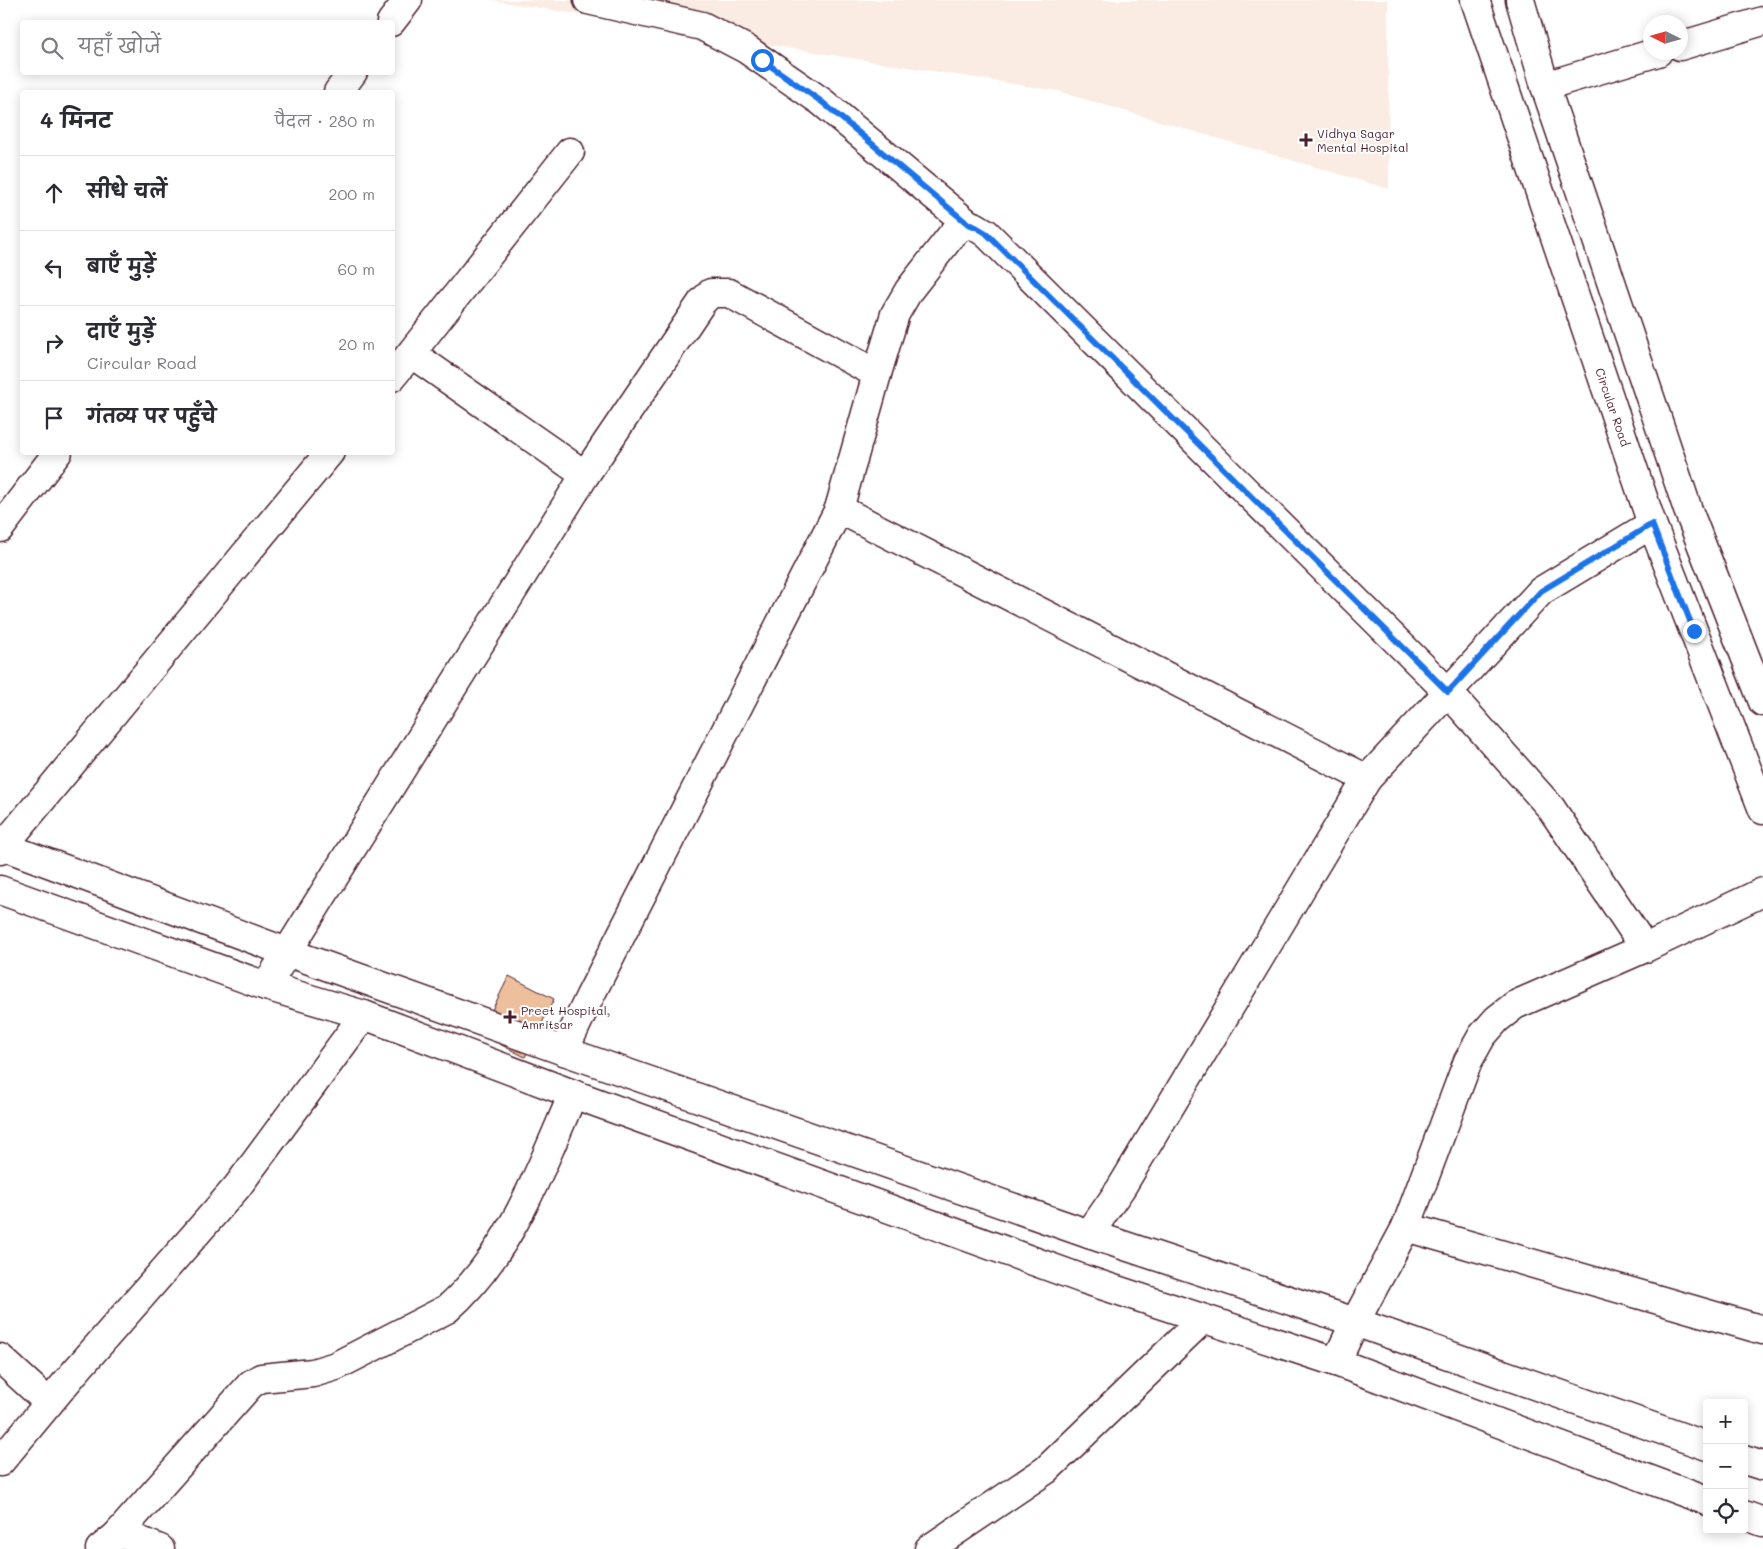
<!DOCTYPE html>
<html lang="hi">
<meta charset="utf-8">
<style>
:root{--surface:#fff;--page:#f2f2f3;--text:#2b2b33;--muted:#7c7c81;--line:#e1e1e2}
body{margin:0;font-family:Mali,"Playpen Sans Deva",sans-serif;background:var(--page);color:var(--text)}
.controls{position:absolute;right:15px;bottom:15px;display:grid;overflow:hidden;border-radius:5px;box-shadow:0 2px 12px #0003}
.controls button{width:45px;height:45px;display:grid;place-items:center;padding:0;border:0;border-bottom:1px solid var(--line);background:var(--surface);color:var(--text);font:25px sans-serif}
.compass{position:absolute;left:1643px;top:15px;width:45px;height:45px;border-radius:50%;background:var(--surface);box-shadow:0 2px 12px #0003;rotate:275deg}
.stop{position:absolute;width:15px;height:15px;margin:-11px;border:4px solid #1a73e8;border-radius:50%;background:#fff}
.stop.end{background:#1a73e8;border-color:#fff;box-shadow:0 1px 5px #0008}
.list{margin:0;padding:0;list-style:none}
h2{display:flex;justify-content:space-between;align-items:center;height:65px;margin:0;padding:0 20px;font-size:21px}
h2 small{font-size:16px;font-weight:400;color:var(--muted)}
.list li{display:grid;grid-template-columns:32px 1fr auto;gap:15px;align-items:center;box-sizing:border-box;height:75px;padding:0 20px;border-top:1px solid var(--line)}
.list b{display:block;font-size:19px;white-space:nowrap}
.list p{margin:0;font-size:16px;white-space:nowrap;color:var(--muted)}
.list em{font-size:16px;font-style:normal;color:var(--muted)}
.icon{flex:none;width:28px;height:28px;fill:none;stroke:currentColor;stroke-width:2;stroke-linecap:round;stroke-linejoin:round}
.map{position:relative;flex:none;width:1763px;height:1549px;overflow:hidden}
.search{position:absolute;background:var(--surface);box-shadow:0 2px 12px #0003;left:20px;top:20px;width:375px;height:55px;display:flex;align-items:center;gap:12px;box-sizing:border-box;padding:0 18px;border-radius:5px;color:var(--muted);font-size:19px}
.panel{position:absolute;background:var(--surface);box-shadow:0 2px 12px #0003;left:20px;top:90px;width:375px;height:365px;border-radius:5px}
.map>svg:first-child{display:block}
.built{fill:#faece2}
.building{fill:#eebf9d;stroke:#4a1f2b}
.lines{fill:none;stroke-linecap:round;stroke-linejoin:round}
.minor-casing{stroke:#4a1f2b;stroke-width:31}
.minor{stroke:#fff;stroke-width:28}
.route{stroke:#1a73e8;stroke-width:6}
.poi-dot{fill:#4a1f2b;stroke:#fff;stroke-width:2}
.labels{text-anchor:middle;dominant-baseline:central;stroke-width:4;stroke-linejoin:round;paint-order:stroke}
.poi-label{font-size:12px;fill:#4a1f2b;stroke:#fff;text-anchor:start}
.street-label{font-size:12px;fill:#4a1f2b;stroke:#fff}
</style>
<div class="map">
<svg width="1763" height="1549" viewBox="0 0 1763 1549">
<rect width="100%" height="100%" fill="#fff"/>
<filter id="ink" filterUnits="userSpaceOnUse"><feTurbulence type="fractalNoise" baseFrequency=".02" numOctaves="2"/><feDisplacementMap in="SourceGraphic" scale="10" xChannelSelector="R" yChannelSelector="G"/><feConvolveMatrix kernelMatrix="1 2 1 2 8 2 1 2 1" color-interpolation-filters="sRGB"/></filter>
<g filter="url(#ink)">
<!-- built -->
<path class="built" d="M490,0H1388L1389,189L1057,91Z"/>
<!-- building -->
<path class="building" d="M509,976L554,999L525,1057L480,1034Z"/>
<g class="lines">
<!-- minor casing -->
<g class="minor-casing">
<g id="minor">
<path d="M588,0L702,26L746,49L822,102L968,224"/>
<path d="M1475,0L1652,524L1763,810"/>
<path d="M1520,0L1545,86L1688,510L1763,702"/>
<path d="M391,22L408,0"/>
<path d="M1680,46L1763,21"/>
<path d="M1545,86L1658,52"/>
<path d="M338,92L353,72"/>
<path d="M877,374L895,314L909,290L951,236L958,229L968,224L976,227L986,233L1448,692L1367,779"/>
<path d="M392,377L570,152"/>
<path d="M585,475L702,302L711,293H729L877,374L839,509"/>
<path d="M0,528L58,452"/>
<path d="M0,845L287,952L564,1051L1089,1234L1355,1322L1707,1446"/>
<path d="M0,850L330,452"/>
<path d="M0,890L266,986L364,1015L573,1094L1083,1279L1336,1362L1707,1501"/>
<path d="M1645,948L1551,808L1448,692L1541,591L1652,524"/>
<path d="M266,986L585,475L412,354"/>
<path d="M564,1051L590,996L839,509L1367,779L1121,1188L1089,1234"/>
<path d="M1406,1227L1763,1330"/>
<path d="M0,1358L49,1403"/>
<path d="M1336,1362L1355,1322L1406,1227L1468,1061L1482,1036L1497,1019L1515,1005L1645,948L1763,892"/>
<path d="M1744,1460L1763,1466"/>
<path d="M0,1462L74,1373L237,1187L364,1015"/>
<path d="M1744,1515L1763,1522"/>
<path d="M116,1536L251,1384L261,1378L313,1373L336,1366L447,1309C510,1254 541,1168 573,1094"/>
<path d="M100,1549L116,1536L126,1535L160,1549"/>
<path d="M929,1549L1046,1470L1203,1319"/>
</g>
</g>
<!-- minor -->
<use href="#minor" class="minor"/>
</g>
</g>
<g class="lines" filter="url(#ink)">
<!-- route -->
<path class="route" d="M762,60L822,102L968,224L976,227L986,233L1448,692L1541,591L1652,524L1694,631"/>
</g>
<!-- markers -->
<g class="poi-dot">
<path d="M1303.5 132.5h5v5h5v5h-5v5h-5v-5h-5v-5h5z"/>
<path d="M507.5 1009.5h5v5h5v5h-5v5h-5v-5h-5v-5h5z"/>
</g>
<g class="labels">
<!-- poi labels -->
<g class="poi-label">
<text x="1317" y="133">Vidhya Sagar<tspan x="1317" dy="14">Mental Hospital</tspan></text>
<text x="521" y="1010">Preet Hospital,<tspan x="521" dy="14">Amritsar</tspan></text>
</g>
<!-- street labels -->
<g class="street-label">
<text transform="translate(1613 407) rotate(71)">Circular Road</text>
</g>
</g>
</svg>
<div class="controls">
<button>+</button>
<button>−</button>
<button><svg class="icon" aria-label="locate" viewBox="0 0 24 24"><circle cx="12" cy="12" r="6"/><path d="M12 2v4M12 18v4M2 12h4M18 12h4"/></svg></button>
</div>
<svg class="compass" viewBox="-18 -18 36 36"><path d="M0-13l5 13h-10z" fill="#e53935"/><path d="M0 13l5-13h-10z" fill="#7c7c81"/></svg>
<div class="stop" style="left:762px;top:60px"></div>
<div class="stop end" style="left:1694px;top:631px"></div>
<div class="search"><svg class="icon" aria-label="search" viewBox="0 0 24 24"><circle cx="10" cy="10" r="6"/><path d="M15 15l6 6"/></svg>यहाँ खोजें</div>
<section class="panel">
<h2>4 मिनट<small>पैदल · 280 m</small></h2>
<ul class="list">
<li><svg class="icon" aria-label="ahead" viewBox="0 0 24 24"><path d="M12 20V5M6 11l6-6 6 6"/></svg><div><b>सीधे चलें</b></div><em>200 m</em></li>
<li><svg class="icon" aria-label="left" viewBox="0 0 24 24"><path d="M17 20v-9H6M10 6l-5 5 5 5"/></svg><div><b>बाएँ मुड़ें</b></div><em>60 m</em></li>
<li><svg class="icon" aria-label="right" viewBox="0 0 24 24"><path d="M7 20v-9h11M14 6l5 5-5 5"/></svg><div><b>दाएँ मुड़ें</b><p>Circular Road</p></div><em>20 m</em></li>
<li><svg class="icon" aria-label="arrive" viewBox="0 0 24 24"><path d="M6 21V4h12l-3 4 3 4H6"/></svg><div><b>गंतव्य पर पहुँचे</b></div></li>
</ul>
</section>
</div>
